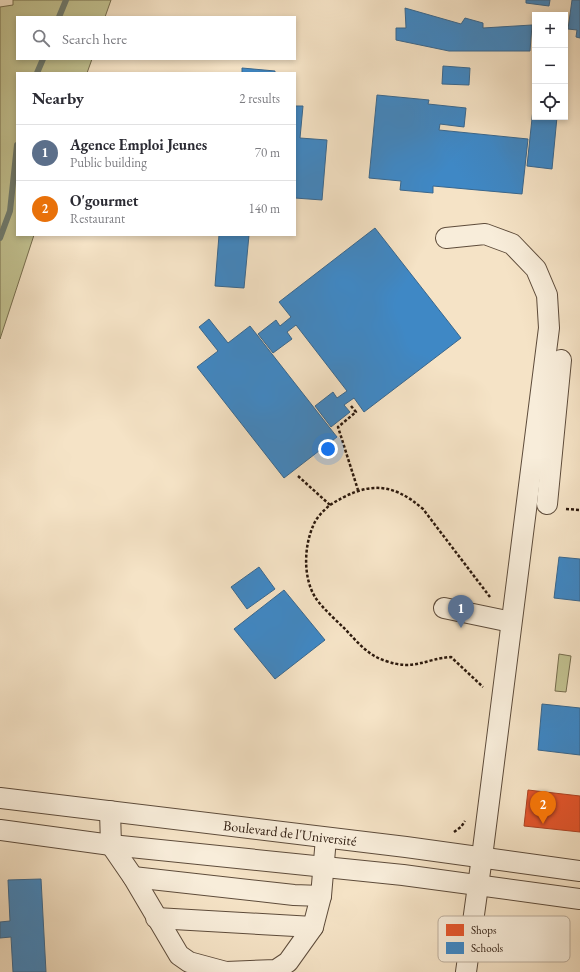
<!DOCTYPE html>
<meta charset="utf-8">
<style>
:root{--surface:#fff;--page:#f2f2f3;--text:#2b2b33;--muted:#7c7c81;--line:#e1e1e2;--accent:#8f2418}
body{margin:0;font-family:"EB Garamond",serif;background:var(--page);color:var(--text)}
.controls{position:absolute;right:12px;top:12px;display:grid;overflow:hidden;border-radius:0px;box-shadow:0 2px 6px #0003}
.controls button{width:36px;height:36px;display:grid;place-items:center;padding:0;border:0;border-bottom:1px solid var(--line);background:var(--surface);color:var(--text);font:20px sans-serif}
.you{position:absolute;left:328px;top:449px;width:14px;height:14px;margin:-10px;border:3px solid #fff;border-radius:50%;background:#1a73e8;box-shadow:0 0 0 6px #1a73e833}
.badge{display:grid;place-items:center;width:26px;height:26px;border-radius:50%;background:var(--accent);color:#fff;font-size:13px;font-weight:700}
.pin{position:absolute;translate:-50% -33px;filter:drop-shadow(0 1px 2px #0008)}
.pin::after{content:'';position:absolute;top:21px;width:14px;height:12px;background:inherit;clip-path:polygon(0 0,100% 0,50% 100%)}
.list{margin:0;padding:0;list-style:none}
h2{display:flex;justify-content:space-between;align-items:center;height:52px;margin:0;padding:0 16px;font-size:17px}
h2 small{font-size:13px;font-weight:400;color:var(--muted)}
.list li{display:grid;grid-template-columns:26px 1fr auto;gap:12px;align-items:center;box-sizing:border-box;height:56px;padding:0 16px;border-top:1px solid var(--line)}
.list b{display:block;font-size:15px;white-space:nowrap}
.list p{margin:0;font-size:13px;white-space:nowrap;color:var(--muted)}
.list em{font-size:13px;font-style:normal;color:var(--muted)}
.icon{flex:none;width:22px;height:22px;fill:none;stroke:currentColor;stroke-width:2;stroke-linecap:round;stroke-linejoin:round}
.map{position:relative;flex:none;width:580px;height:972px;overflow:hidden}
.search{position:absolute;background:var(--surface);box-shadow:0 2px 6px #0003;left:16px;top:16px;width:280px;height:44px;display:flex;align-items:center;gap:10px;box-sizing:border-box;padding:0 14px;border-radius:0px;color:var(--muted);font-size:15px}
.panel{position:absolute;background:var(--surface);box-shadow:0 2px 6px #0003;left:16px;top:72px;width:280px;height:164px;border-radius:0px}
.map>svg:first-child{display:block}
.green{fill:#c2c291;stroke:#776e4f}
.shops{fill:#e4572e;stroke:#ad4424}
.schools{fill:#3f88c5;stroke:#39678e}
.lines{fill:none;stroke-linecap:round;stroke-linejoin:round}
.stream{stroke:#6f7c70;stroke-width:6}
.minor-casing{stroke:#5e4c3b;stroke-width:22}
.path{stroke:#2c190d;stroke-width:2.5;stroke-dasharray:3 2;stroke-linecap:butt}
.minor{stroke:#f8edda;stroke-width:20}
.labels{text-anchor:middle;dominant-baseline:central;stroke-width:4;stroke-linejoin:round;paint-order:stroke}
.street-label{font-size:14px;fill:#2c190d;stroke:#f8edda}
.key{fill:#f8edda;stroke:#bbad9c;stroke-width:1}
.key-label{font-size:11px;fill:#2c190d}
</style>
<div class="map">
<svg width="580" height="972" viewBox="0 0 580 972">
<rect width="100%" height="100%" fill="#f5e3c6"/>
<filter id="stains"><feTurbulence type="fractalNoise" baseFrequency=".005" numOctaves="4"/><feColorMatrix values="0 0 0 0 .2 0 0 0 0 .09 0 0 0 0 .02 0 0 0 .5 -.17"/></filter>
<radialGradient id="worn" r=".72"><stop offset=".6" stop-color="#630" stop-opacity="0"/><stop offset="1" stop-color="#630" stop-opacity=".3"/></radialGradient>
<!-- green -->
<g class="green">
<path d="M13,0H111L105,17H17V59H92L87,73H17V235H34L0,339V7L13,5Z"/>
<path d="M559,654L571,656L566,692L555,691Z"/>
</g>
<!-- shops -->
<path class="shops" d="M528,790L580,796V832L524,826Z"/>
<!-- schools -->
<g class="schools">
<path d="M526,0H550L549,6L526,3Z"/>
<path d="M572,0H580V38L576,37L577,30L568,29Z"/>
<path d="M405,8L461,24L465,18L483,23V28L532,25L530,51H449L396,40V28H406Z"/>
<path d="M443,66L470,68L469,85L442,84Z"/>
<path d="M242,68L275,71V73H242Z"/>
<path d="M535,90V117H557L552,169L527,166Z"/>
<path d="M377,95L429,100L428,104L466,108L464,127L440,124L439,130L528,139L522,194L433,186V193L400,190L401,181L369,178Z"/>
<path d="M295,106H303L300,138L327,140L322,200L295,198Z"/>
<path d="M375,228L461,338L364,412L354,398L344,405L350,412L331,427L315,406L333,392L337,398L347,391L296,325L287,332L292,339L273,353L258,334L276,320L280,326L291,317L279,302Z"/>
<path d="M219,235H249L244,288L215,286Z"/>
<path d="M209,319L228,343L250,326L337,437L284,478L197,367L218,351L199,327Z"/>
<path d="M559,557L580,559V601L554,598Z"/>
<path d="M259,567L275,589L247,609L231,587Z"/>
<path d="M284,590L325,640L275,679L234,629Z"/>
<path d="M542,704L580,708V755L538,750Z"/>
<path d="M41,879L46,972H13L11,937L0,938V922L10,921L8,880Z"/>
</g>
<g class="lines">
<!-- stream -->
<g class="stream">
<path d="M59,17L66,0"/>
<path d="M37,73L43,59"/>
<path d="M0,238L10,211L17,145"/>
</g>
<!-- minor casing -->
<g class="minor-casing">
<g id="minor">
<path d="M446,238L485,234L512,244L536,269L547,295L549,328L482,857L466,972"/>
<path d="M547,504L561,360"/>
<path d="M444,608L511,622"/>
<path id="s1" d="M0,798L406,847L580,871"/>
<path d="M110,811L111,845L133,877L179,955L189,962L226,972L276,970L288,962L313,927L321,896L326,838"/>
<path d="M0,830L111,845L403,875L580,899"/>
<path d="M133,877L294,895L321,896"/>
<path d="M156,918L313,927"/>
</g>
</g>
<!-- path -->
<g class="path">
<path d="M351,406L356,412L338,427L358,490"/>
<path d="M298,476L330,505C323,511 316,518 313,526C304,547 303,577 315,597C323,609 336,620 346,630C358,643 369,656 386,661C415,671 424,659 451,657L483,687"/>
<path d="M330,505C365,483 390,480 423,509L490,597"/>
<path d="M566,509L580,510"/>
<path d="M454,832L461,827L465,821"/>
</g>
<!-- minor -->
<use href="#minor" class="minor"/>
</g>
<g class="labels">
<!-- street labels -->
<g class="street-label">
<text stroke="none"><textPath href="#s1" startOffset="292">Boulevard de l'Université</textPath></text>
</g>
</g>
<!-- legend -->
<rect x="438" y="916" width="132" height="46" rx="6" class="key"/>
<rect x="446" y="924" width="18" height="12" fill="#e4572e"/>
<rect x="446" y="942" width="18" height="12" fill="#3f88c5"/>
<g class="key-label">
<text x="471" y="934">Shops</text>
<text x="471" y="952">Schools</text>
</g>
<rect width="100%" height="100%" filter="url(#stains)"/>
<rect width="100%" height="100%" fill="url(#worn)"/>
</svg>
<div class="controls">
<button>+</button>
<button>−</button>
<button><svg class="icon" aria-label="locate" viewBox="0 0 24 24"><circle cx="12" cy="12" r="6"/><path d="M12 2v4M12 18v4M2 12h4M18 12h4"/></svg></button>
</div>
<div class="you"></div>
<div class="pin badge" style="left:461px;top:628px;background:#5c6f8a">1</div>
<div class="pin badge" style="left:543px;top:824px;background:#e8710a">2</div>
<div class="search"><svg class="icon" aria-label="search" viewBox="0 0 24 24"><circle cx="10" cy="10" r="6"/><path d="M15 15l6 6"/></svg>Search here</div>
<section class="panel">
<h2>Nearby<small>2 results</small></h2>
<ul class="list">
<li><span class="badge" style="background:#5c6f8a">1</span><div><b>Agence Emploi Jeunes</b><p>Public building</p></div><em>70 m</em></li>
<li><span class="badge" style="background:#e8710a">2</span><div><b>O'gourmet</b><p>Restaurant</p></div><em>140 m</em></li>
</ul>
</section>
</div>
